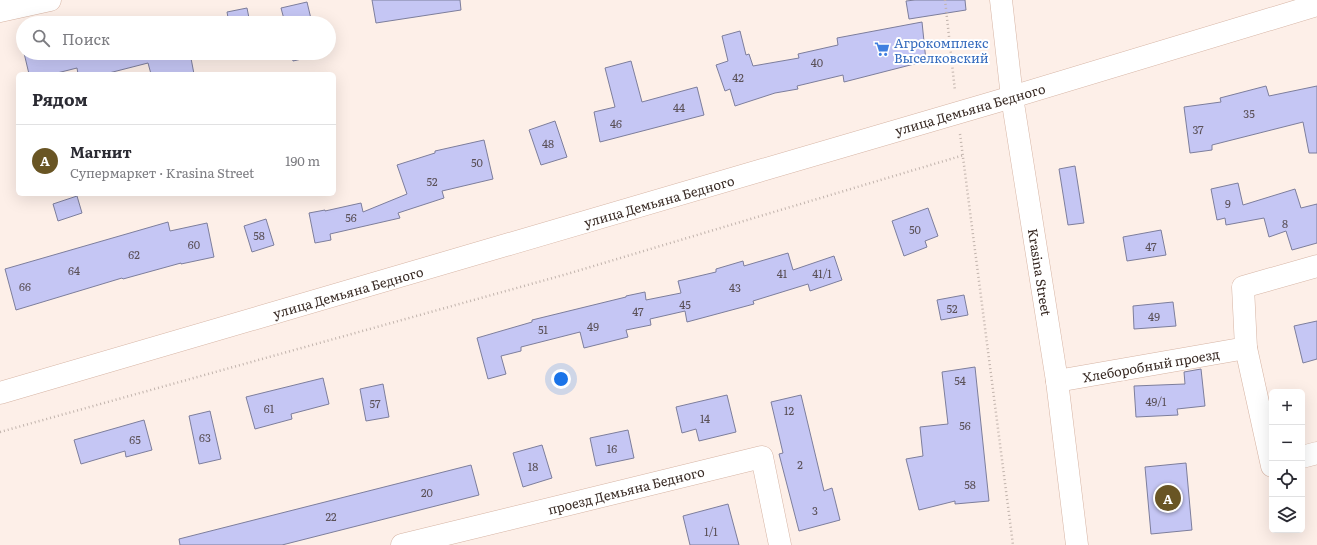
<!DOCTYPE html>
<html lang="ru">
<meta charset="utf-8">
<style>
:root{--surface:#fff;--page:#f2f2f3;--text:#2b2b33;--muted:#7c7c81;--line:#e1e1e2;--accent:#695524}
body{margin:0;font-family:Literata,serif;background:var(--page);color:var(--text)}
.controls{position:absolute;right:12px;bottom:12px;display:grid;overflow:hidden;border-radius:6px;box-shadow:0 4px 16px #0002}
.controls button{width:36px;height:36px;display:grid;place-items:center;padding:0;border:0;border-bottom:1px solid var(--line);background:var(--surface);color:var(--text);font:20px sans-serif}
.you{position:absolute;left:561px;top:379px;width:14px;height:14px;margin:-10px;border:3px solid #fff;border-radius:50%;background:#1a73e8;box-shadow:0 0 0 6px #1a73e833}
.badge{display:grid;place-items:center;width:26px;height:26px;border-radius:50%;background:var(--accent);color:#fff;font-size:13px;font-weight:700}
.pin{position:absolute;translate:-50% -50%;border:2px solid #fff;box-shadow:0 1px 4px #0006}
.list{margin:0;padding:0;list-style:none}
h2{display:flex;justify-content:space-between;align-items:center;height:52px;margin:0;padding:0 16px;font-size:17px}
h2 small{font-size:13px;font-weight:400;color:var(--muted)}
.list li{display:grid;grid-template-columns:26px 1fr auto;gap:12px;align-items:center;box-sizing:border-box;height:72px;padding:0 16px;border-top:1px solid var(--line)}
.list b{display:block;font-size:15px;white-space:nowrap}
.list p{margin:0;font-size:13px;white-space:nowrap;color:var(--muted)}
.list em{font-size:13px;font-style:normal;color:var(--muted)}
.icon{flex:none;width:22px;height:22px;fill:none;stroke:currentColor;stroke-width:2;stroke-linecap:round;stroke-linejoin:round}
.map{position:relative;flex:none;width:1317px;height:545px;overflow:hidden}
.search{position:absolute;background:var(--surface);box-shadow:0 4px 16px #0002;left:16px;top:16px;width:320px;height:44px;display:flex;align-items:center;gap:10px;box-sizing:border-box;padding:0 14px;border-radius:22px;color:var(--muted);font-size:15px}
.panel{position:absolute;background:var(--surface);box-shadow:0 4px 16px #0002;left:16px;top:72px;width:320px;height:124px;border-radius:6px}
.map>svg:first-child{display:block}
.building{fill:#c5c6f4;stroke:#7d7e9c}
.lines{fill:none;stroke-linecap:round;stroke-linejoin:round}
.street-casing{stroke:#d6b4a4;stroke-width:23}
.secondary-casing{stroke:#d6b4a4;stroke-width:23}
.path{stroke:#c1b3ac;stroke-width:2.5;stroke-dasharray:1 3;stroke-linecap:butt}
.street{stroke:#fff;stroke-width:22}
.secondary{stroke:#fff;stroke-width:22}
.labels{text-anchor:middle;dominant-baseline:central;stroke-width:4;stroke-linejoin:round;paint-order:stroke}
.number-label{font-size:11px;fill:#5b5158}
.shop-label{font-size:13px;fill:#366cbe;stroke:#fff;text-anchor:start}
.street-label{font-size:13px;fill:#382a24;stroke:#fff}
</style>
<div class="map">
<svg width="1317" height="545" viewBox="0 0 1317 545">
<rect width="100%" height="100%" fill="#fdefe8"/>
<!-- building -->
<g class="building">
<path d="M372,0H460L461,10L376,23Z"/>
<path d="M915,0H965L966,10L909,19L906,1Z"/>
<path d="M307,2L312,23H285L281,8Z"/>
<path d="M247,8L250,23H229L227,12Z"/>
<path d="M922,22L926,61L844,82L843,75L797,86L798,89L775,93L735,106L730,89L725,91L716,65L728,61L722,36L740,31L746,55L749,54L753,66L799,58L798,54L838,45L837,38Z"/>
<path d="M24,53H190L194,74H151L148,63L105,74H78L77,68L53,74H29Z"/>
<path d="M237,53H257L258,54L238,59Z"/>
<path d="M291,53H318L319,55L293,61Z"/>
<path d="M631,61L642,102L697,87L704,115L600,142L594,112L615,107L605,68Z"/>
<path d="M1266,86L1269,96L1317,86V153H1309L1303,122L1212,145V150L1190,153L1184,107L1221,102L1220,98Z"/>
<path d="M555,121L567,157L541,165L529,130Z"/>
<path d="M484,140L493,179L442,191L444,198L398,213L400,218L330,234L331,240L315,243L309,213L325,210V211L361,203L363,212L407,194L397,165L435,153V151Z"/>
<path d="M1075,166L1084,223L1068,225L1059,169Z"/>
<path d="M1238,183L1243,205L1295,189L1301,208L1317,204V243L1292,250L1286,231L1269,237L1264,218L1226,225L1225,218L1217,220L1211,189Z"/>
<path d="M77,196L82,213L58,221L53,204Z"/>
<path d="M928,208L938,236L925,241L927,247L904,256L892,221Z"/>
<path d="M266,219L274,245L252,252L244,226Z"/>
<path d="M168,222L170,231L207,223L214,257L181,264V263L123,279L122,278L16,310L5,269Z"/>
<path d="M1161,230L1166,255L1127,261L1123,237Z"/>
<path d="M788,253L793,270L834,256L842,280L810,291L808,284L753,301L754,304L687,322L685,311L650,319L651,325L626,330L628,337L584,348L580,332L521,347V351L501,356L506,374L488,379L477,338L532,322V320L626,297V296L645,292L646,300L681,293L678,281L716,272V269L743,261L744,266Z"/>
<path d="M964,295L968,315L941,320L937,300Z"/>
<path d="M1173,302L1176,326L1134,329L1133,306Z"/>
<path d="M1317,321V359L1303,363L1294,326Z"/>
<path d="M975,367L989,501L955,504V501L919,510L906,459L923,456L920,427L948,424L942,372Z"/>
<path d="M1201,369L1205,406L1177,409L1178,415L1136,417L1134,386L1185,384L1184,372Z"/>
<path d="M323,378L329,404L291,414L292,419L255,429L246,397Z"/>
<path d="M383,384L389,417L366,421L360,389Z"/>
<path d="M727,395L736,432L699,441L696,429L682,433L676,407Z"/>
<path d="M801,395L824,491L832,488L840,520L799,531L779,454L783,453L771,402Z"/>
<path d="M210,411L221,459L199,464L189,416Z"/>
<path d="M144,420L152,450L126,457L125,451L81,464L74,440Z"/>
<path d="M628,430L634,458L596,466L590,438Z"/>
<path d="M542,445L552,478L523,487L513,453Z"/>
<path d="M1186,463L1192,530L1151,534L1145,467Z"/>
<path d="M471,465L479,495L282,545H180L179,539Z"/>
<path d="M728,504L739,545H690L683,516Z"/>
</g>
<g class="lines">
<!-- street casing -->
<g class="street-casing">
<g id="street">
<path d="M0,11L50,0"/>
<path d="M1246,348L1272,466"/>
<path d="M1057,381L1246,348L1243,287L1317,266"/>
<path d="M1302,457L1317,453"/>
<path d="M402,545L762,457L780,545"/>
</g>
</g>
<!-- secondary casing -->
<g class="secondary-casing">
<g id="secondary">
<path d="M1001,0L1012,97L1057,381L1077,545"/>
<path d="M0,393L1012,97L1317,5"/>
</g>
</g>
<!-- path -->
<g class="path">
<path d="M945,0L955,91"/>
<path d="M960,134L1013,545"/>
<path d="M0,432L567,274L964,155"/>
</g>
<!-- street -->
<use href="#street" class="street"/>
<!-- secondary -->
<use href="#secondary" class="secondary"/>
</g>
<!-- icons -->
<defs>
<g id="supermarket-bare" transform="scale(1.2)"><path d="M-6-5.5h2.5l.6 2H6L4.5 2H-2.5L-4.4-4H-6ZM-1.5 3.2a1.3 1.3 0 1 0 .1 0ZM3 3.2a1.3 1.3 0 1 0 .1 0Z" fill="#3f7fe0" stroke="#fff" stroke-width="2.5" paint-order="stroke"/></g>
</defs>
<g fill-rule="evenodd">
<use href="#supermarket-bare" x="882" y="49"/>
</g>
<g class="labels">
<!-- number labels -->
<g class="number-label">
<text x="817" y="62">40</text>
<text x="738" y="77">42</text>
<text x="679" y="107">44</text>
<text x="1249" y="113">35</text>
<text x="616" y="123">46</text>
<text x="1198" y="129">37</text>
<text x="548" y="143">48</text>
<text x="477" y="162">50</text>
<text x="432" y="181">52</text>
<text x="1228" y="203">9</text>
<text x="351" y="217">56</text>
<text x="1285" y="223">8</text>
<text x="915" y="229">50</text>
<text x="259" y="235">58</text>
<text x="194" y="244">60</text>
<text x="1151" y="246">47</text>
<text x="134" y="254">62</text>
<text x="74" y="270">64</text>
<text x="782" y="273">41</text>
<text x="822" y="273">41/1</text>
<text x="25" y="286">66</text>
<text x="735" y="287">43</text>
<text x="685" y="304">45</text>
<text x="952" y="308">52</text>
<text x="638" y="311">47</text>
<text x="1154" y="316">49</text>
<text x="593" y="326">49</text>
<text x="543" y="329">51</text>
<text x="960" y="380">54</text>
<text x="1156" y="401">49/1</text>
<text x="375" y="403">57</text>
<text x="269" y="408">61</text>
<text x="789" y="410">12</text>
<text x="705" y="418">14</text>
<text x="965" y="425">56</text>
<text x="205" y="437">63</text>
<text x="135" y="439">65</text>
<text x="612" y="448">16</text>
<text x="800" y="464">2</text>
<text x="533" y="466">18</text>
<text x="970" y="484">58</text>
<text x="427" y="492">20</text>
<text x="815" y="510">3</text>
<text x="331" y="516">22</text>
<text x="711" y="531">1/1</text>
</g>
<!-- shop labels -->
<g class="shop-label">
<text x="894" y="42">Агрокомплекс<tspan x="894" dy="15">Выселковский</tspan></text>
</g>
<!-- street labels -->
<g class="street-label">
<text transform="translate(970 109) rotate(-16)">улица Демьяна Бедного</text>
<text transform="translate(659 201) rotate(-16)">улица Демьяна Бедного</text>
<text transform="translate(1040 272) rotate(81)">Krasina Street</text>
<text transform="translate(348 292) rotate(-16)">улица Демьяна Бедного</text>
<text transform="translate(1151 365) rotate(-10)">Хлеборобный проезд</text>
<text transform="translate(626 490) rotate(-14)">проезд Демьяна Бедного</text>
</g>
</g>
</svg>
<div class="controls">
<button>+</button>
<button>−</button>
<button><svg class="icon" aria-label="locate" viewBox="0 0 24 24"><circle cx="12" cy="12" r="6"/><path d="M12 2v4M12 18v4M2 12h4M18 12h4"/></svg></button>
<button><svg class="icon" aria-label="layers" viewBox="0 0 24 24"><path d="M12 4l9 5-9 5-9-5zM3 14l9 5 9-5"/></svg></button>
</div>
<div class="you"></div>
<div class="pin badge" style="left:1168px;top:498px">A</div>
<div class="search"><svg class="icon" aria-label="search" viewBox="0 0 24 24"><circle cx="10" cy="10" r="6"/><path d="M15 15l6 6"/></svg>Поиск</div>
<section class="panel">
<h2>Рядом<small></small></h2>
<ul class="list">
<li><span class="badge">A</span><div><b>Магнит</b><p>Супермаркет · Krasina Street</p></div><em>190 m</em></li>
</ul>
</section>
</div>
